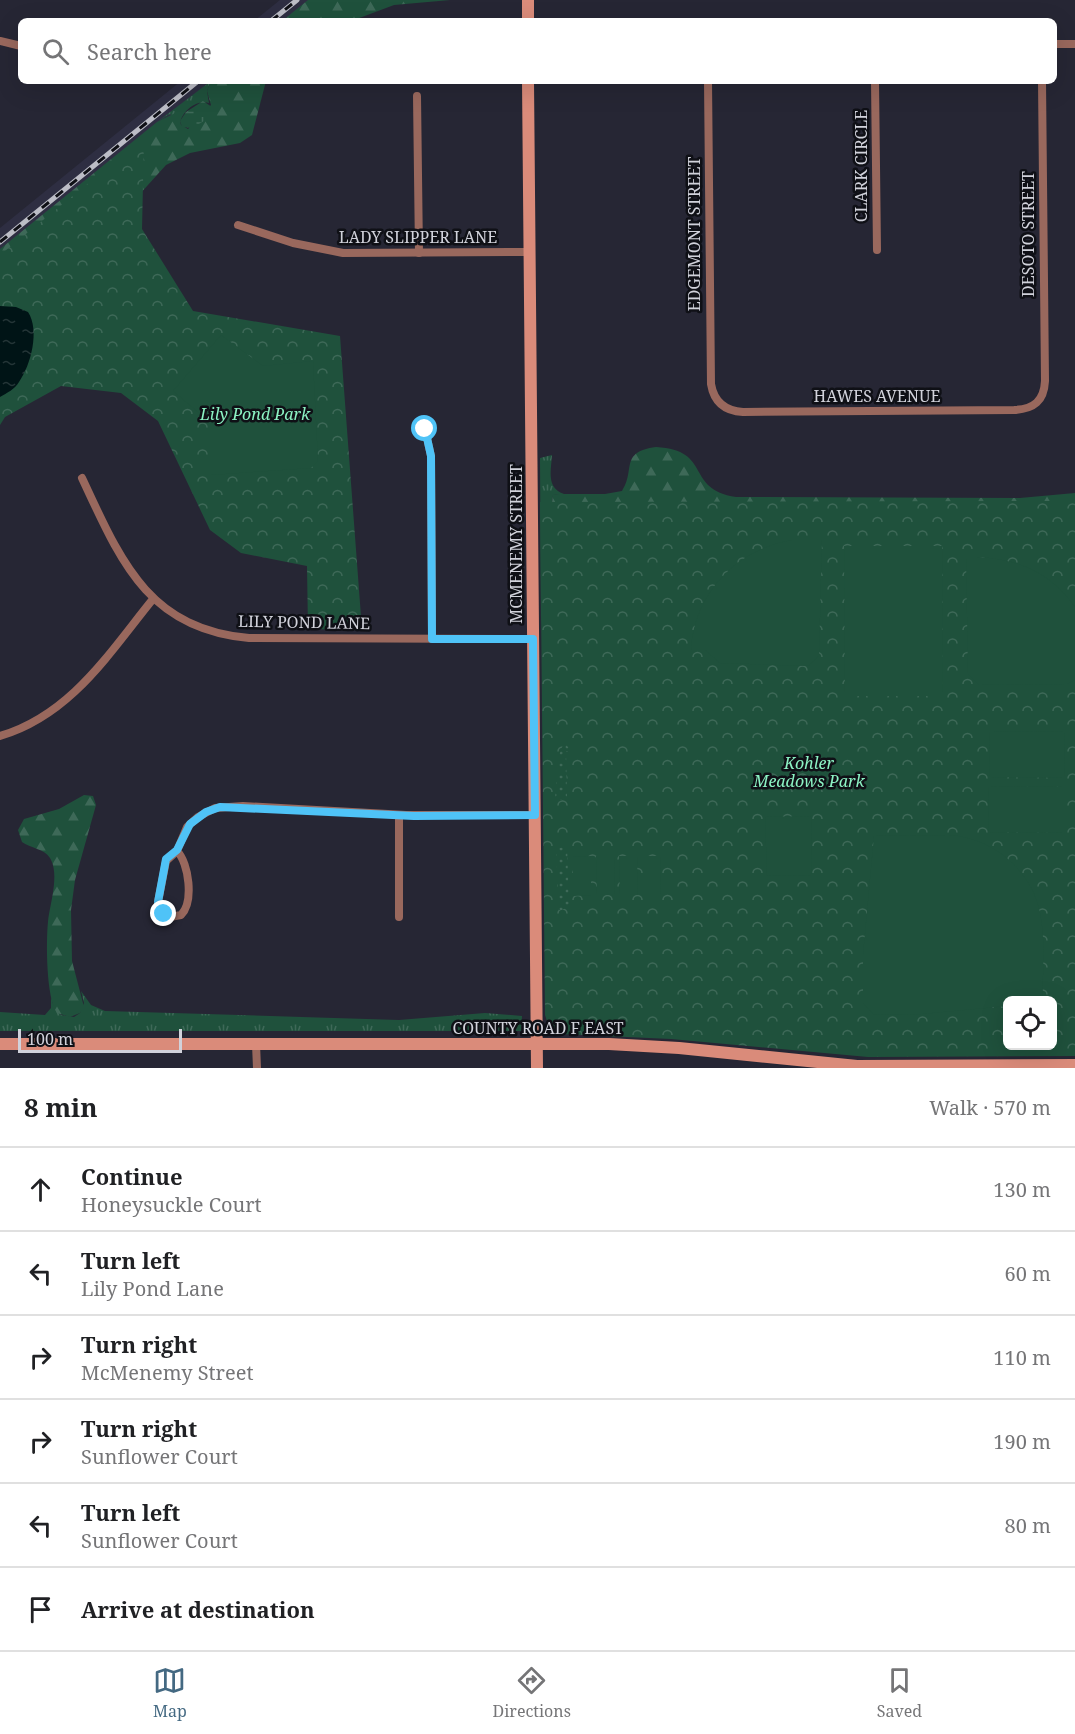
<!DOCTYPE html>
<meta charset="utf-8">
<style>
:root{--surface:#fff;--page:#f6f6f6;--text:#202124;--muted:#757577;--line:#e0e0e0;--accent:#446982}
body{margin:0;font-family:"Noto Serif",serif;background:var(--page);color:var(--text)}
.controls{position:absolute;right:18px;bottom:18px;display:grid;overflow:hidden;border-radius:9px;box-shadow:0 6px 24px #0002}
.controls button{width:54px;height:54px;display:grid;place-items:center;padding:0;border:0;border-bottom:2px solid var(--line);background:var(--surface);color:var(--text);font:30px sans-serif}
.scale{position:absolute;left:18px;bottom:15px;width:164px;box-sizing:border-box;padding-left:6px;border:3px solid #d1d2db;border-top:0;font-size:16px;line-height:21px;white-space:nowrap;color:#d1d2db;-webkit-text-stroke:4px #0f1016;paint-order:stroke}
.stop{position:absolute;width:18px;height:18px;margin:-14px;border:4px solid #4fc3f7;border-radius:50%;background:#fff}
.stop.end{background:#4fc3f7;border-color:#fff;box-shadow:0 2px 6px #0008}
.list{margin:0;padding:0;list-style:none}
h2{display:flex;justify-content:space-between;align-items:center;height:78px;margin:0;padding:0 24px;font-size:26px}
h2 small{font-size:20px;font-weight:400;color:var(--muted)}
.list li{display:grid;grid-template-columns:39px 1fr auto;gap:18px;align-items:center;box-sizing:border-box;height:84px;padding:0 24px;border-top:2px solid var(--line)}
.list b{display:block;font-size:22px;white-space:nowrap}
.list p{margin:0;font-size:20px;white-space:nowrap;color:var(--muted)}
.list em{font-size:20px;font-style:normal;color:var(--muted)}
.icon{flex:none;width:33px;height:33px;fill:none;stroke:currentColor;stroke-width:2;stroke-linecap:round;stroke-linejoin:round}
.map{position:relative;flex:none;width:1075px;height:1068px;overflow:hidden}
.search{position:absolute;background:var(--surface);box-shadow:0 6px 24px #0002;left:18px;right:18px;top:18px;height:66px;display:flex;align-items:center;gap:15px;box-sizing:border-box;padding:0 21px;border-radius:9px;color:var(--muted);font-size:22px}
.sheet{height:582px;background:var(--surface)}
nav{display:flex;justify-content:space-around;align-items:center;box-sizing:border-box;height:84px;border-top:2px solid var(--line);background:var(--surface);font-size:16px;color:var(--muted)}
nav a{display:grid;justify-items:center;gap:3px}
nav .on{color:var(--accent)}
.map>svg:first-child{display:block}
.built{fill:#2e2e42}
.grass{fill:url(#grass-tufts)}
.forest{fill:url(#forest-firs)}
.wetland{fill:url(#wetland-marsh)}
.park{fill:url(#park-crowns);fill-rule:evenodd}
.garden{fill:url(#garden-dots)}
.pitch{fill:#1f513c}
.water{fill:url(#water-ripples)}
.lines{fill:none;stroke-linecap:round;stroke-linejoin:round}
.street{stroke:#99685d;stroke-width:8}
.secondary{stroke:#da8b7a;stroke-width:12}
.rail-casing{stroke:#bcbdc6;stroke-width:5}
.rail{stroke:#0f1016;stroke-width:3;stroke-dasharray:9;stroke-linecap:butt}
.route{stroke:#4fc3f7;stroke-width:8}
.labels{text-anchor:middle;dominant-baseline:central;stroke-width:5;stroke-linejoin:round;paint-order:stroke}
.street-label{font-size:16px;fill:#d1d2db;stroke:#0f1016}
.park-label{font-size:16px;font-style:italic;fill:#8cf3c4;stroke:#0f1016}
</style>
<div class="map">
<svg width="1075" height="1068" viewBox="0 0 1075 1068">
<defs>
<pattern id="grass-tufts" width="24" height="20" patternUnits="userSpaceOnUse" patternTransform="scale(1.5)"><rect width="24" height="20" fill="#1f513c"/><path d="M3 7l-1-3M5 7V3M7 7l1-3M15 17l-1-3M17 17v-4M19 17l1-3" fill="none" stroke="#3e6958"/></pattern>
<pattern id="forest-firs" width="22" height="20" patternUnits="userSpaceOnUse" patternTransform="scale(1.5)"><rect width="22" height="20" fill="#1f513c"/><path d="M5 1l3.5 6h-7zM16 11l3.5 6h-7z" fill="#3e6958"/></pattern>
<pattern id="wetland-marsh" width="20" height="14" patternUnits="userSpaceOnUse" patternTransform="scale(1.5)"><rect width="20" height="14" fill="#1f513c"/><path d="M1 5h8M5 5V1M11 12h8M15 12V8" fill="none" stroke="#3e6958"/></pattern>
<pattern id="park-crowns" width="20" height="18" patternUnits="userSpaceOnUse" patternTransform="scale(1.5)"><rect width="20" height="18" fill="#1f513c"/><path d="M2 6a3 3 0 1 1 6 0M12 15a3 3 0 1 1 6 0" fill="none" stroke="#3e6958"/></pattern>
<pattern id="garden-dots" width="8" height="8" patternUnits="userSpaceOnUse" patternTransform="scale(1.5)"><rect width="8" height="8" fill="#1f513c"/><path d="M2 2h.1M6 6h.1" fill="none" stroke="#3e6958" stroke-width="1.8" stroke-linecap="round"/></pattern>
<pattern id="water-ripples" width="26" height="14" patternUnits="userSpaceOnUse" patternTransform="scale(1.5)"><rect width="26" height="14" fill="#001416"/><path d="M2 4q2-2 4 0t4 0M15 11q2-2 4 0t4 0" fill="none" stroke="#243537"/></pattern>
</defs>
<rect width="100%" height="100%" fill="#262634"/>
<!-- built -->
<g class="built">
<path d="M280,0H314L288,21H254Z"/>
<path d="M181,81H214L0,255V228Z"/>
</g>
<!-- grass -->
<g class="grass">
<path d="M211,81L207,91L209,103C197,99 182,111 180,123L170,114L157,122Z"/>
<path d="M552,455C551,471 546,488 564,494L553,495L541,624L540,458Z"/>
<path d="M81,991L91,1005L105,1011L399,1020L485,1013L522,1016L521,1031H0V1012L45,1015L51,1008V997L53,1004L61,1015L74,1017L80,1013L84,1003Z"/>
</g>
<!-- forest -->
<g class="forest">
<path d="M308,0H450L394,5L354,20L282,21Z"/>
<path d="M211,81H266L252,135L240,143L190,153L166,165L138,196L0,306V249L157,122L175,113L179,117L181,125L188,129L211,105L207,91Z"/>
<path d="M656,447C713,450 684,489 736,497L1020,498L1075,493V569L552,503L553,495L559,494H605L622,491C636,470 619,452 656,447Z"/>
<path d="M84,795L93,796L96,805L75,880L71,910L72,961L84,1007L80,1013L70,1017L57,1013C46,998 46,941 48,922C50,903 60,875 50,858C45,849 30,848 22,842L18,830L24,819L59,809Z"/>
</g>
<!-- wetland -->
<path class="wetland" d="M203,101L212,107L209,118L192,128L182,127L180,121L186,112Z"/>
<!-- park -->
<g class="park">
<path d="M144,138L142,229L193,311L340,336L362,630L308,629L307,566L241,553L210,530L158,421L121,393L61,386L5,417L0,425V255Z"/>
<path d="M1075,501V1056L868,1057L671,1039L561,1034L550,1030L545,1015L540,502ZM1008,1000H1052V1046H1008Z"/>
</g>
<!-- garden -->
<g class="garden">
<path d="M564,742L571,751H566L567,800H555L558,758Z"/>
<path d="M567,846L569,906L562,910H559L556,849Z"/>
</g>
<!-- pitch -->
<g class="pitch">
<path d="M221,335L263,366L313,361L318,461L311,468L211,475V423L173,391Z"/>
<path d="M792,540H822L819,656L808,666L720,663L705,650H691C694,593 737,549 792,540Z"/>
<path d="M844,546H942L943,696H845Z"/>
<path d="M966,557C1010,556 1048,569 1075,607V680L1067,684L979,685L968,674Z"/>
<path d="M990,731L1065,732L1064,778L989,777Z"/>
<path d="M989,786L1064,787V833L988,832Z"/>
<path d="M811,816L812,875L767,876L765,817Z"/>
<path d="M948,835C992,837 1032,870 1040,913C1046,941 1042,972 1043,1000H1008L1007,1006L922,1014L874,1015L863,1003V955L874,836Z"/>
<path d="M591,856V895L573,896V857Z"/>
<path d="M596,856H614L615,895H597Z"/>
<path d="M619,856H637L638,895H620Z"/>
<path d="M643,856H660L661,895H643Z"/>
</g>
<!-- water -->
<path class="water" d="M0,306L16,307L28,312C40,330 31,365 19,382C15,389 7,393 0,397Z"/>
<g class="lines">
<!-- street -->
<g class="street">
<path d="M0,41L21,46"/>
<path d="M1054,44H1075"/>
<path d="M708,81L711,384C714,402 725,411 743,412L1014,410C1034,409 1044,401 1045,381L1042,81"/>
<path d="M875,81L877,250"/>
<path d="M417,96L419,253"/>
<path d="M238,225L293,243L343,253L530,252"/>
<path d="M425,429L431,456L432,639"/>
<path d="M82,478C120,559 147,629 249,638L533,639"/>
<path d="M0,736C71,715 109,653 153,599"/>
<path d="M399,815V917"/>
<path d="M177,851C189,863 194,902 181,915L170,917L161,912L158,902L166,861L177,851L187,827L198,817L215,808L243,806L406,815H535"/>
<path d="M256,1044L257,1068"/>
</g>
<!-- secondary -->
<g class="secondary">
<path d="M528,0V21"/>
<path d="M528,81L537,1068"/>
<path d="M0,1044H609L679,1048L857,1066L1075,1065"/>
</g>
<!-- rail casing -->
<g class="rail-casing">
<g id="rail">
<path d="M271,21L297,0"/>
<path d="M0,242L198,81"/>
</g>
</g>
<!-- rail -->
<use href="#rail" class="rail"/>
</g>
<g class="lines">
<!-- route -->
<path class="route" d="M164,914L158,902L166,859L177,850L190,824L206,812L220,807L414,816L535,815L533,639H432L431,456L425,429"/>
</g>
<g class="labels">
<!-- street labels -->
<g class="street-label">
<text transform="translate(861 166) rotate(-90)">CLARK CIRCLE</text>
<text transform="translate(694 234) rotate(-90)">EDGEMONT STREET</text>
<text transform="translate(1028 234) rotate(-90)">DESOTO STREET</text>
<text x="418" y="237">LADY SLIPPER LANE</text>
<text x="877" y="396">HAWES AVENUE</text>
<text transform="translate(516 544) rotate(-90)">MCMENEMY STREET</text>
<text transform="translate(304 622) rotate(1)">LILY POND LANE</text>
<text x="538" y="1028">COUNTY ROAD F EAST</text>
</g>
<!-- park labels -->
<g class="park-label">
<text x="255" y="414">Lily Pond Park</text>
<text x="809" y="763">Kohler<tspan x="809" dy="18">Meadows Park</tspan></text>
</g>
</g>
</svg>
<div class="controls">
<button><svg class="icon" aria-label="locate" viewBox="0 0 24 24"><circle cx="12" cy="12" r="6"/><path d="M12 2v4M12 18v4M2 12h4M18 12h4"/></svg></button>
</div>
<div class="scale">100 m</div>
<div class="stop" style="left:425px;top:429px"></div>
<div class="stop end" style="left:164px;top:914px"></div>
<div class="search"><svg class="icon" aria-label="search" viewBox="0 0 24 24"><circle cx="10" cy="10" r="6"/><path d="M15 15l6 6"/></svg>Search here</div>
</div>
<section class="sheet">
<h2>8 min<small>Walk · 570 m</small></h2>
<ul class="list">
<li><svg class="icon" aria-label="ahead" viewBox="0 0 24 24"><path d="M12 20V5M6 11l6-6 6 6"/></svg><div><b>Continue</b><p>Honeysuckle Court</p></div><em>130 m</em></li>
<li><svg class="icon" aria-label="left" viewBox="0 0 24 24"><path d="M17 20v-9H6M10 6l-5 5 5 5"/></svg><div><b>Turn left</b><p>Lily Pond Lane</p></div><em>60 m</em></li>
<li><svg class="icon" aria-label="right" viewBox="0 0 24 24"><path d="M7 20v-9h11M14 6l5 5-5 5"/></svg><div><b>Turn right</b><p>McMenemy Street</p></div><em>110 m</em></li>
<li><svg class="icon" aria-label="right" viewBox="0 0 24 24"><path d="M7 20v-9h11M14 6l5 5-5 5"/></svg><div><b>Turn right</b><p>Sunflower Court</p></div><em>190 m</em></li>
<li><svg class="icon" aria-label="left" viewBox="0 0 24 24"><path d="M17 20v-9H6M10 6l-5 5 5 5"/></svg><div><b>Turn left</b><p>Sunflower Court</p></div><em>80 m</em></li>
<li><svg class="icon" aria-label="arrive" viewBox="0 0 24 24"><path d="M6 21V4h12l-3 4 3 4H6"/></svg><div><b>Arrive at destination</b></div></li>
</ul>
</section>
<nav>
<a class="on"><svg class="icon" aria-label="map" viewBox="0 0 24 24"><path d="M3 6l6-2 6 2 6-2v14l-6 2-6-2-6 2zM9 4v14M15 6v14"/></svg>Map</a>
<a><svg class="icon" aria-label="directions" viewBox="0 0 24 24"><path d="M12 3l9 9-9 9-9-9zM9 14v-3h6M13 9l2 2-2 2"/></svg>Directions</a>
<a><svg class="icon" aria-label="saved" viewBox="0 0 24 24"><path d="M7 4h10v16l-5-4-5 4z"/></svg>Saved</a>
</nav>
